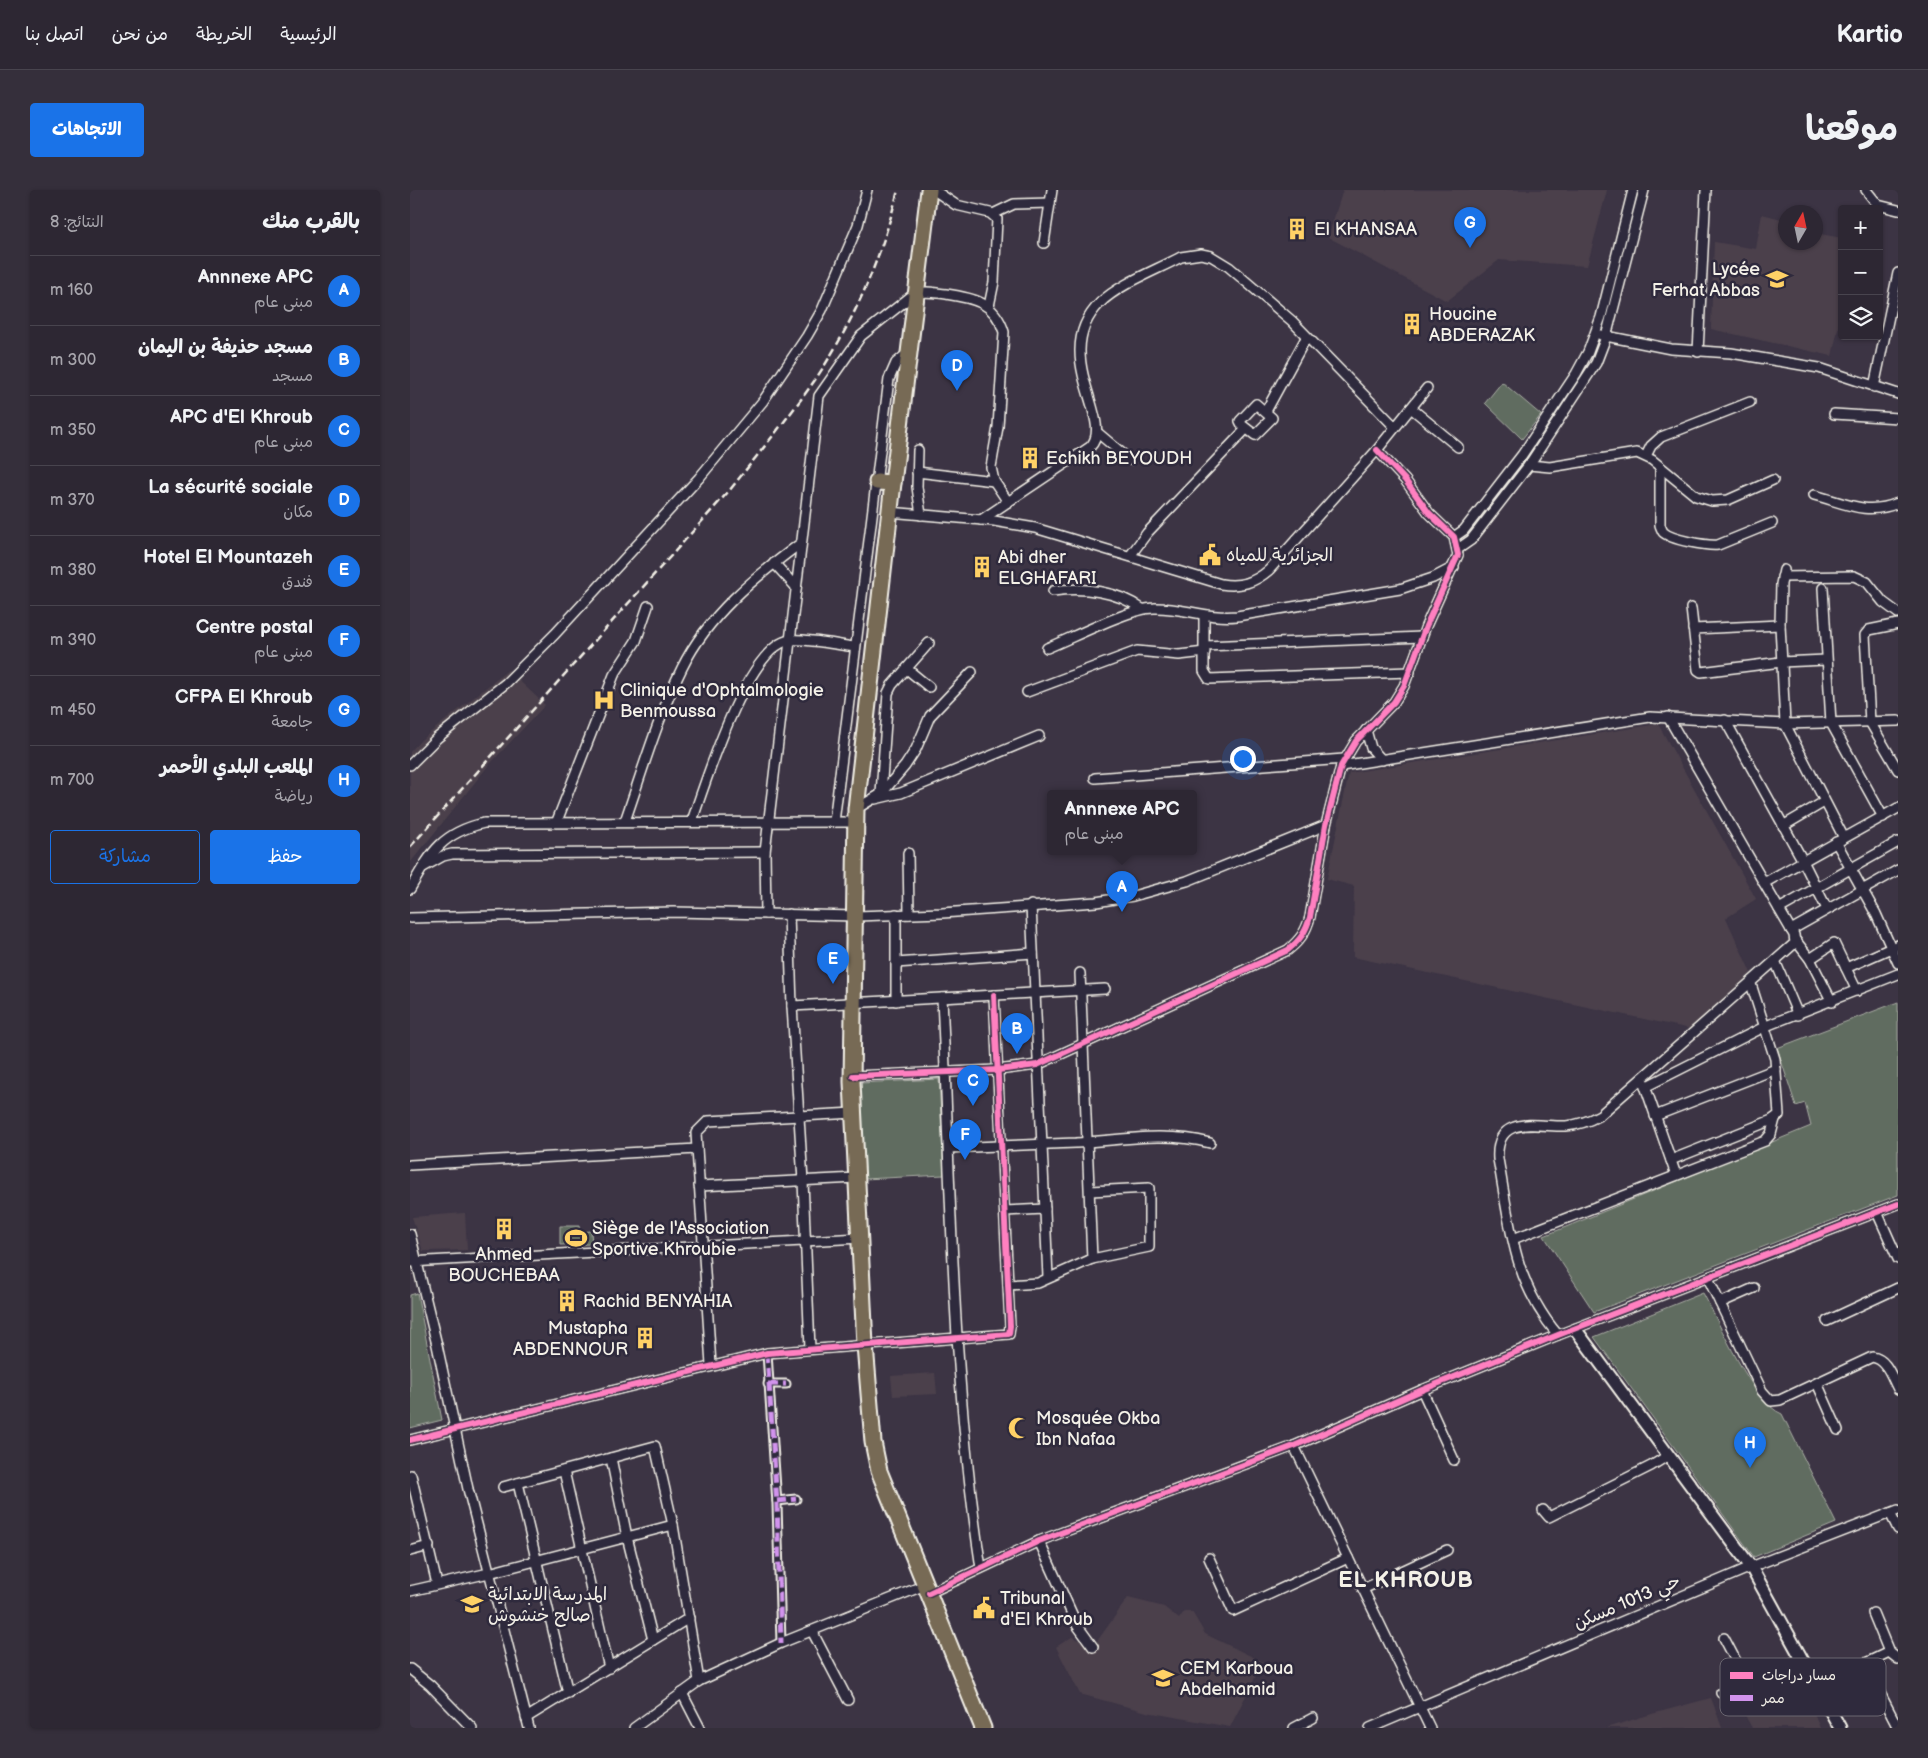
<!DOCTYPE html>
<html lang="ar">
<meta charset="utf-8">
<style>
:root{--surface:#2d2733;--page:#352f3b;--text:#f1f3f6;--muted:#a7a5ac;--line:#48444e;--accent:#1a73e8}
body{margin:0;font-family:"Balsamiq Sans","Playpen Sans Arabic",sans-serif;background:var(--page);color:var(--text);direction:rtl}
.controls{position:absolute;right:15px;top:15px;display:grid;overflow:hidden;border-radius:5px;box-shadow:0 1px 4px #0004}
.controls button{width:45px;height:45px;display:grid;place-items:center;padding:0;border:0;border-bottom:1px solid var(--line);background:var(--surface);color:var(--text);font:25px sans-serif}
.compass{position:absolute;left:1368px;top:15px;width:45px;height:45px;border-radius:50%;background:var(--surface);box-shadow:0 1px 4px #0004;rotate:9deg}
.you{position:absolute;left:832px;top:568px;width:18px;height:18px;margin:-12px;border:4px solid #fff;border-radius:50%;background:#1a73e8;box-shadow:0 0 0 8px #1a73e833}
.badge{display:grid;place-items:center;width:32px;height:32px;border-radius:50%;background:var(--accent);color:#fff;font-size:16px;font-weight:700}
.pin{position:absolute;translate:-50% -41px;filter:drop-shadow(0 1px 2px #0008)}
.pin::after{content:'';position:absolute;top:26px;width:18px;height:15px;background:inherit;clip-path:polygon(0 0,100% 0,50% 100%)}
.popup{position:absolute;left:637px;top:600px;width:150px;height:65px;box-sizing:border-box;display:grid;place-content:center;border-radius:5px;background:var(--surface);filter:drop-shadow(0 1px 4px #0005);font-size:16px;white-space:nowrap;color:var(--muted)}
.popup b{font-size:19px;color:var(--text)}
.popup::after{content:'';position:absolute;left:50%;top:100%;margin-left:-10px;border:10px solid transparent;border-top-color:var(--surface)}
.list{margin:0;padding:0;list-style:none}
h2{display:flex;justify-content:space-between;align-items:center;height:65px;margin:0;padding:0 20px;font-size:21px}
h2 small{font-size:16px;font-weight:400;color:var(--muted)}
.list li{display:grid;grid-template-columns:32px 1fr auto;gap:15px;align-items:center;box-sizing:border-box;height:70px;padding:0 20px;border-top:1px solid var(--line)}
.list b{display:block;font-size:19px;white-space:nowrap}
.list p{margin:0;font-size:16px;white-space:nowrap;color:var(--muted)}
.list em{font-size:16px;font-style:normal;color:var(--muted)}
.actions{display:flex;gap:10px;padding:15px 20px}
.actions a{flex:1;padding:11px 0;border:1px solid var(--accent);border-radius:5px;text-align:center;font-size:18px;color:var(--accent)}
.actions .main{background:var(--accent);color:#fff}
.icon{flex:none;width:28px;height:28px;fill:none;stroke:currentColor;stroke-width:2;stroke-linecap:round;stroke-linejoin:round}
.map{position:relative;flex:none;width:1488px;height:1538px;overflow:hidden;direction:ltr;border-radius:5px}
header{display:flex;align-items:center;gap:30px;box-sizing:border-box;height:70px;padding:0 25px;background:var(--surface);border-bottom:1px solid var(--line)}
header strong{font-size:24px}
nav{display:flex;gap:28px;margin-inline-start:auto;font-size:18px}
.intro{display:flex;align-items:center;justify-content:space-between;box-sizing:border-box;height:120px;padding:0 30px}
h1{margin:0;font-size:35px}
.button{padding:12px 22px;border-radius:5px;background:var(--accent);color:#fff;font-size:18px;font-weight:700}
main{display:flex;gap:30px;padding:0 30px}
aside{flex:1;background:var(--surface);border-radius:5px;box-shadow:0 1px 4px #0004}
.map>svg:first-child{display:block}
.built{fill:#4c414c}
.green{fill:#606c61;stroke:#aaaea4}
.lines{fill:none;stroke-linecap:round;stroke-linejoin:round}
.pedestrian-casing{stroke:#f4f1e8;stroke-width:11}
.minor-casing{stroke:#f4f1e8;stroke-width:12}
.tertiary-casing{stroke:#f4f1e8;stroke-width:15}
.primary-casing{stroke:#f4f1e8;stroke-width:19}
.pedestrian{stroke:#2f2a3d;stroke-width:7}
.minor{stroke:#2f2a3d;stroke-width:9}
.tertiary{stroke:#2f2a3d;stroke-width:11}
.primary{stroke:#776a54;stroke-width:15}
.rail{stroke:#f4f1e8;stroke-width:2.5;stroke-dasharray:8 4;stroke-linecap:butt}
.quiet{stroke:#d193ec;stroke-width:5;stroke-dasharray:10 5;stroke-linecap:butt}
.cycleway-casing{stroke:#2f2a3d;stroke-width:9}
.cycleway{stroke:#ff80c0;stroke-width:6}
.labels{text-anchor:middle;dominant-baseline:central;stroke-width:5;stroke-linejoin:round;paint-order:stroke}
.poi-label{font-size:18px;fill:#f4f1e8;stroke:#2f2a3d;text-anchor:start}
.street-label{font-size:18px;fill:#f4f1e8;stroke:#2f2a3d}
.district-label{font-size:22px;font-weight:bold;letter-spacing:1px;fill:#f4f1e8;stroke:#2f2a3d}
.key{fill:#2f2a3d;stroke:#6a6670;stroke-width:1}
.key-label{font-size:14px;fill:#f4f1e8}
</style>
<header>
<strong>Kartio</strong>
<nav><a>الرئيسية</a><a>الخريطة</a><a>من نحن</a><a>اتصل بنا</a></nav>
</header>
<div class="intro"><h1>موقعنا</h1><a class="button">الاتجاهات</a></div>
<main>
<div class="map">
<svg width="1488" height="1538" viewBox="0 0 1488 1538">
<rect width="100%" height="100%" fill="#3c3444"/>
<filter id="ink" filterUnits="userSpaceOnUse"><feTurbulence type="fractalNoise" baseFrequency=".02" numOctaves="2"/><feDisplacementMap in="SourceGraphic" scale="10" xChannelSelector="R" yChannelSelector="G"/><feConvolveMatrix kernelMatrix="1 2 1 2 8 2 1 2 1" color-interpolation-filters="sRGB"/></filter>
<g filter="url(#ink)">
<!-- built -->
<g class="built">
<path d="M933,0H1197L1177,76L1089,70L1037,111L918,47Z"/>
<path d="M1352,24L1375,30L1376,52H1406V37L1410,38V44L1432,48V120L1422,166L1301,139L1304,52L1346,59Z"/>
<path d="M98,480L135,515L78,576L0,673V562L11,550Z"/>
<path d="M1248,534L1346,709L1316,728L1341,783L1281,839L943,767L944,696L917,689L939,583Z"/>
<path d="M55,1023L57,1060L13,1061L2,1027Z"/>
<path d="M525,1183L527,1204L483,1206L481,1186Z"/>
<path d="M718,1408L754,1417L769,1429L774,1422H782L795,1444L853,1472L820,1537L737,1522L670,1504L646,1457L662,1447L683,1457Z"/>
<path d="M1388,1482L1410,1538H1342L1333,1521L1367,1505L1361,1494Z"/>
<path d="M1301,1508L1312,1538H1196L1242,1524Z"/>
</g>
<!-- green -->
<g class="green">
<path d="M1092,192L1131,225L1112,249L1075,213Z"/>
<path d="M1488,812V1005L1184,1122L1134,1046L1401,936L1395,913L1386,916L1367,858Z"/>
<path d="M529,889L534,985L454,989L450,893Z"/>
<path d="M150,1036H169L170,1042L181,1041L182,1054L150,1055Z"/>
<path d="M7,1103L32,1230L0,1238V1105Z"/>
<path d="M1293,1103C1309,1132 1343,1213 1372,1224L1426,1333L1344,1367L1184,1147Z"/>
</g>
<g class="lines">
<!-- pedestrian casing -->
<g class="pedestrian-casing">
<g id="pedestrian">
<path d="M357,1163L367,1314L371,1453"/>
<path d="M358,1194H376"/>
<path d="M367,1311L386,1309"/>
</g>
</g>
<!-- minor casing -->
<g class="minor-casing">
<g id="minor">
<path d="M524,0L546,15L580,23L587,29L584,92L579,116"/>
<path d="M1456,0L1468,15L1488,20"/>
<path d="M583,24L604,14L640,13"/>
<path d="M634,53L642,0"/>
<path d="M1191,145L1261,159L1321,163L1409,178L1488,204"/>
<path d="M1288,162L1296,0"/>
<path d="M1464,197L1488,83"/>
<path d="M846,214L862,228L845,245L832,235L830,231Z"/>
<path d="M1001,218L1048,257"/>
<path d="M856,221L896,148"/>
<path d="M1424,224L1488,228"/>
<path d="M688,243L720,270"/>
<path d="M508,260L507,297L511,325"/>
<path d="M1236,266L1241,256L1251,247L1340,212"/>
<path d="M1119,275L1140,277L1227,263L1242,270L1286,306L1302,311L1318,310L1363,290"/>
<path d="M1250,277V335C1250,336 1253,342 1253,342C1261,350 1297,356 1308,355L1362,333"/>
<path d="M507,282L584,291"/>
<path d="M1404,305C1435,313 1456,326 1488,313"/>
<path d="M479,322L584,331L625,338L811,394C830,397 844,393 859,380L967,260L1017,198"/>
<path d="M571,330L680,257C707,231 638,165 690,113C709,94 747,80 771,67L791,64L801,66L819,77L882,131L985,237"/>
<path d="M1044,347L1054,340L1112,265L1166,184L1178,162L1191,127L1223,0"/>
<path d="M1048,359L1061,350L1119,275L1186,173L1196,147L1234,0"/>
<path d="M720,366L737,343L836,239"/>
<path d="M364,373L386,397"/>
<path d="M1374,380L1371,394L1370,435L1375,534L1434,648"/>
<path d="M1372,387L1444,386L1457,392L1473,412L1488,423"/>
<path d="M1413,398L1421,533L1473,627"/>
<path d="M643,401C674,397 707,401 732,419"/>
<path d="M1281,418L1288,480L1291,482L1371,472L1416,470"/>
<path d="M794,426V481L799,489L1000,482"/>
<path d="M1488,434L1459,440L1455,445L1460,532L1488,580"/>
<path d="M1283,439L1370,435"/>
<path d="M795,456L1012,447"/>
<path d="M637,458C662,448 720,418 744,418C772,417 797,429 827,426L990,399L1023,388L1044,377"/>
<path d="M497,479L519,497"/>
<path d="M617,502L727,461L769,465L795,462"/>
<path d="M1315,530L1393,671L1417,719"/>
<path d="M956,540L961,558L972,570"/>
<path d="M0,575L27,548L96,493L145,444L289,288L353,211L397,146L412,120L448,35L457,0"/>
<path d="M931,576L1240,527L1375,534L1488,531"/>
<path d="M685,588L934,569"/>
<path d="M471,604L478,503L482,495L519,453"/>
<path d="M465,609L491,603L629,546"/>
<path d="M446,619L471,604L495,576L506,559L520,526L562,482"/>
<path d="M147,631L204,485L226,451L238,416"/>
<path d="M215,631C232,582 249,524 272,478C298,425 345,387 391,353"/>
<path d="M282,631C295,594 337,456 380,450C396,448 428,455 445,457"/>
<path d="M424,632L479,189L486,173L498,163"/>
<path d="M1373,636L1414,612"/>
<path d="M1426,652L1466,724L1488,773"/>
<path d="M498,663L499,724"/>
<path d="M15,676L33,666L42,664L355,662"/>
<path d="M1354,693L1488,618"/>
<path d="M0,699C21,663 31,643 74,633L446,632"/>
<path d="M621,715L638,1087"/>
<path d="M1369,719L1488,652"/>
<path d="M356,724L355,662L409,206L451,146L504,104C515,100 525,103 536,104C563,108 585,112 594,142L588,237L581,277L584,291L598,312"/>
<path d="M379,724L382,816L695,799"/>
<path d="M0,728L263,722L446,726L532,723L686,712L723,706L777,691L916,635"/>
<path d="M1381,740L1488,680"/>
<path d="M1386,751L1400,769L1422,812"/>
<path d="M1400,769L1424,753L1447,801"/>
<path d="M486,773L623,763"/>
<path d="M1366,773L1388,825"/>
<path d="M1436,778L1488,755"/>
<path d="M670,783L682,1069"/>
<path d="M532,808C541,998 542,1190 571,1378"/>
<path d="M486,811V724"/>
<path d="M382,816L393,991L400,1159"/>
<path d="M443,886L588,880L627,875L878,760C890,750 896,742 900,727L916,635L931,576L946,551L984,512L994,496L1016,436L1048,365L1044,347L1019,323L995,290L967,260"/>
<path d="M1234,893L1266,985"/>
<path d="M1235,897L1356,836L1488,784"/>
<path d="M1245,926L1366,879"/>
<path d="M539,958C581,956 623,955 666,953C710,950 756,941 800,953"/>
<path d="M1261,970L1362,930L1369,925L1365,869L1341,794"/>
<path d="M0,975L287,959"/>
<path d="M289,996L447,988"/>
<path d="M595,1021L635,1019"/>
<path d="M1467,1022L1488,1069"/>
<path d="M0,1044L27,1155L58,1299L119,1538"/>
<path d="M1103,1049L1355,951L1361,944L1365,929"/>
<path d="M0,1072L451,1048"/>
<path d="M1298,1088L1352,1201L1361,1211L1370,1210L1462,1167C1477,1169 1481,1186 1488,1199"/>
<path d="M598,1095L628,1093L682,1069L739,1057V998L680,1001"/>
<path d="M1310,1113L1344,1098"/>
<path d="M1417,1131L1488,1098"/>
<path d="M1148,1145C1103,1092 1100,1035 1088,969C1085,923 1128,937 1156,936C1168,935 1179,931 1190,925L1385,753L1384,745L1258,527"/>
<path d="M301,1175L286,943L298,931L444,923"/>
<path d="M1407,1193L1428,1240"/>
<path d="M1012,1200L1044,1270"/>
<path d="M0,1250L357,1163L599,1144L600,1136L584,805"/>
<path d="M884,1256L1020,1538"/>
<path d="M201,1268L217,1347L243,1450"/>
<path d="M154,1281L199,1478"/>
<path d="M1,1285L27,1394"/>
<path d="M108,1293L158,1503"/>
<path d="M93,1297L245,1256L263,1335L289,1491"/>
<path d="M1133,1320L1139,1327L1241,1276L1259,1265"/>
<path d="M1480,1323L1488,1339"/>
<path d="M629,1351L667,1435L683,1457"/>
<path d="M0,1361L19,1356"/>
<path d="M799,1368L823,1421L938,1368"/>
<path d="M953,1399L1037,1360"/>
<path d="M0,1401L79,1383L263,1335"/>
<path d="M519,1403L629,1351L884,1256L1012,1200L1148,1145L1488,1014"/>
<path d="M1463,1423L1479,1462"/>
<path d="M402,1441L438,1510"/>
<path d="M1314,1448L1337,1492"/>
<path d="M1455,1474L1488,1538"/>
<path d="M0,1479L20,1495L62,1538"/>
<path d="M1407,1496L1479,1462L1488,1469"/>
<path d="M272,1503L290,1538"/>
<path d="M1311,1503L1392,1469"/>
<path d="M116,1528L279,1428"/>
<path d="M224,1538L289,1491L371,1453L515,1395"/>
<path d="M884,1538L903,1528"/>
<path d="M960,1538L1341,1377L1488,1320"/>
</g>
</g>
<!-- tertiary casing -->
<g class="tertiary-casing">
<path id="tertiary" d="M1166,1140L1341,1377L1430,1538"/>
</g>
<!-- primary casing -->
<g class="primary-casing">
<g id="primary">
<path d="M519,0L483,293L446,619L442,892L455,1155L463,1252L469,1281L573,1538"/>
<path d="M467,292L483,293"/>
</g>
</g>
<!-- pedestrian -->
<use href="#pedestrian" class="pedestrian"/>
<!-- minor -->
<use href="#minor" class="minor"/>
<!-- tertiary -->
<use href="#tertiary" class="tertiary"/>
<!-- primary -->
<use href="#primary" class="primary"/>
<!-- rail -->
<path class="rail" d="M0,657L319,301C349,263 380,226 407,187C445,130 472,66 488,0"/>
<!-- quiet -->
<g class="quiet">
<path d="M357,1163L367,1314L371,1453"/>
<path d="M358,1194H376"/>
<path d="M367,1311L386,1309"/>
</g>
<!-- cycleway casing -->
<g class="cycleway-casing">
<g id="cycleway">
<path d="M443,886L588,880L627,875L878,760C890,750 896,742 900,727L916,635L931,576L946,551L984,512L994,496L1016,436L1048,365L1044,347L1019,323L995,290L967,260"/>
<path d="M0,1250L357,1163L599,1144L600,1136L584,805"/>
<path d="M519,1403L629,1351L884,1256L1012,1200L1148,1145L1488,1014"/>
</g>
</g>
<!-- cycleway -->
<use href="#cycleway" class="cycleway"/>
</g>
</g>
<!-- icons -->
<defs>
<g id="building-bare" transform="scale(1.725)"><path d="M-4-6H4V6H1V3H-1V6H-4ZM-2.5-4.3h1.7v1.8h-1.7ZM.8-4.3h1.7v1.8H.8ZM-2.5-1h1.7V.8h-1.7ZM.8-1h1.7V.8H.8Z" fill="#ffd166" stroke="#2f2a3d" stroke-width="2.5" paint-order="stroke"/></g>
<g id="school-bare" transform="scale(1.725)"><path d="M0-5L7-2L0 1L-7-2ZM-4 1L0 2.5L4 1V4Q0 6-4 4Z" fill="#ffd166" stroke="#2f2a3d" stroke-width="2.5" paint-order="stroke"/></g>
<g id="civic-bare" transform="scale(1.725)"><path d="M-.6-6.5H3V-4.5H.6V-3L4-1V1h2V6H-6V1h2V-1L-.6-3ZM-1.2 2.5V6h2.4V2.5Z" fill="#ffd166" stroke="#2f2a3d" stroke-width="2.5" paint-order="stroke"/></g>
<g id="hospital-bare" transform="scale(1.725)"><path d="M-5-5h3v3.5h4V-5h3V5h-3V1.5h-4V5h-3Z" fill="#ffd166" stroke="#2f2a3d" stroke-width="2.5" paint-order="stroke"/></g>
<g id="stadium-bare" transform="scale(1.725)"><path d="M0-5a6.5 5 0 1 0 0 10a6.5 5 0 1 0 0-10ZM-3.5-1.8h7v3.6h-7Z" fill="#ffd166" stroke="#2f2a3d" stroke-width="2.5" paint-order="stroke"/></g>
<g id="mosque-bare" transform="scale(1.725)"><path d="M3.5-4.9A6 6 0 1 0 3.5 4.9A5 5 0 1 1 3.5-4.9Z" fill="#ffd166" stroke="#2f2a3d" stroke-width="2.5" paint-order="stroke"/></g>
</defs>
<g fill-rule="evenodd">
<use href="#building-bare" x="887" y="39"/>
<use href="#school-bare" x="1367" y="89"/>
<use href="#building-bare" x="1002" y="134"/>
<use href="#building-bare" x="620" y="268"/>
<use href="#civic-bare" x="800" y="365"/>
<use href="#building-bare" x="572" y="377"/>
<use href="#hospital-bare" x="194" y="510"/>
<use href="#building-bare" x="94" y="1039"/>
<use href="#stadium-bare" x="166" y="1048"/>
<use href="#building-bare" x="157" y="1111"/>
<use href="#building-bare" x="235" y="1148"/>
<use href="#mosque-bare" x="609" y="1238"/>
<use href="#school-bare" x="62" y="1414"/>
<use href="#civic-bare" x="574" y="1418"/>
<use href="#school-bare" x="753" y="1488"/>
</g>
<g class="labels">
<!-- poi labels -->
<g class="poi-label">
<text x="904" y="39">El KHANSAA</text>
<text x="1350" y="79" text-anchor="end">Lycée<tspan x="1350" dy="21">Ferhat Abbas</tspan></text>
<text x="1019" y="124">Houcine<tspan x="1019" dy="21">ABDERAZAK</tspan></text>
<text x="636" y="268">Echikh BEYOUDH</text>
<text x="816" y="365">الجزائرية للمياه</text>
<text x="588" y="367">Abi dher<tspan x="588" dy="21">ELGHAFARI</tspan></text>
<text x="210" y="500">Clinique d'Ophtalmologie<tspan x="210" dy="21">Benmoussa</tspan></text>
<text x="182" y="1038">Siège de l'Association<tspan x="182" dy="21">Sportive Khroubie</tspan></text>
<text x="94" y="1064" text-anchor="middle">Ahmed<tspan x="94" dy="21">BOUCHEBAA</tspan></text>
<text x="173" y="1111">Rachid BENYAHIA</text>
<text x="218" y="1138" text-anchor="end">Mustapha<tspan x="218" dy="21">ABDENNOUR</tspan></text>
<text x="626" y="1228">Mosquée Okba<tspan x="626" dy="21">Ibn Nafaa</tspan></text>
<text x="78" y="1404">المدرسة الابتدائية<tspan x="78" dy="21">صالح خنشوش</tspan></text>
<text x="590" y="1408">Tribunal<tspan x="590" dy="21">d'El Khroub</tspan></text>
<text x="770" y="1478">CEM Karboua<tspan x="770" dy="21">Abdelhamid</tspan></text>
</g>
<!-- street labels -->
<g class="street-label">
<text transform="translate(1217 1412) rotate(-23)">حي 1013 مسكن</text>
</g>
<!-- district labels -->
<g class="district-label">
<text x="996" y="1390">EL KHROUB</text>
</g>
</g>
<!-- legend -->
<rect x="1310" y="1468" width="166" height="58" rx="8" class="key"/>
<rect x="1320" y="1482" width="23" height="7" fill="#ff80c0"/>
<rect x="1320" y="1505" width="23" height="6" fill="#d193ec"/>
<g class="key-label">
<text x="1352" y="1490">مسار دراجات</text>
<text x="1352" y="1513">ممر</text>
</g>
</svg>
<div class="controls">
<button>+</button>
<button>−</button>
<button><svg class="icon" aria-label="layers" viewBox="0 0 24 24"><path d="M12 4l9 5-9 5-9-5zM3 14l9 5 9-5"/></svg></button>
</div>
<svg class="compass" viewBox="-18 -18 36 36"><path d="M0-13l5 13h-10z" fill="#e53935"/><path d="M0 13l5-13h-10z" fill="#a7a5ac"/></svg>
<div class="you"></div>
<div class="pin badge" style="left:712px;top:722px">A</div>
<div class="popup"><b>Annnexe APC</b>مبنى عام</div>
<div class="pin badge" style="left:607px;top:864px">B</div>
<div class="pin badge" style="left:563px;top:916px">C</div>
<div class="pin badge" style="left:547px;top:201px">D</div>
<div class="pin badge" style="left:423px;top:794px">E</div>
<div class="pin badge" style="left:555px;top:970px">F</div>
<div class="pin badge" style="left:1060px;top:58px">G</div>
<div class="pin badge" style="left:1340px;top:1278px">H</div>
</div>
<aside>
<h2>بالقرب منك<small>النتائج: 8</small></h2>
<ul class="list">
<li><span class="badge">A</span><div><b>Annnexe APC</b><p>مبنى عام</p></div><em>160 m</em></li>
<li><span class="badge">B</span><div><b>مسجد حذيفة بن اليمان</b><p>مسجد</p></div><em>300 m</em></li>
<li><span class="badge">C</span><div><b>APC d'El Khroub</b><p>مبنى عام</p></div><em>350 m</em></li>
<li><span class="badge">D</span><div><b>La sécurité sociale</b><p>مكان</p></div><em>370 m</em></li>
<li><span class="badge">E</span><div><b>Hotel El Mountazeh</b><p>فندق</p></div><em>380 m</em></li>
<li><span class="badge">F</span><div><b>Centre postal</b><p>مبنى عام</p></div><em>390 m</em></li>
<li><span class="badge">G</span><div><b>CFPA El Khroub</b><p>جامعة</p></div><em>450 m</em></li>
<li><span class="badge">H</span><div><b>الملعب البلدي الأحمر</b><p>رياضة</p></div><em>700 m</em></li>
</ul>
<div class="actions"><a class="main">حفظ</a><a>مشاركة</a></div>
</aside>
</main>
